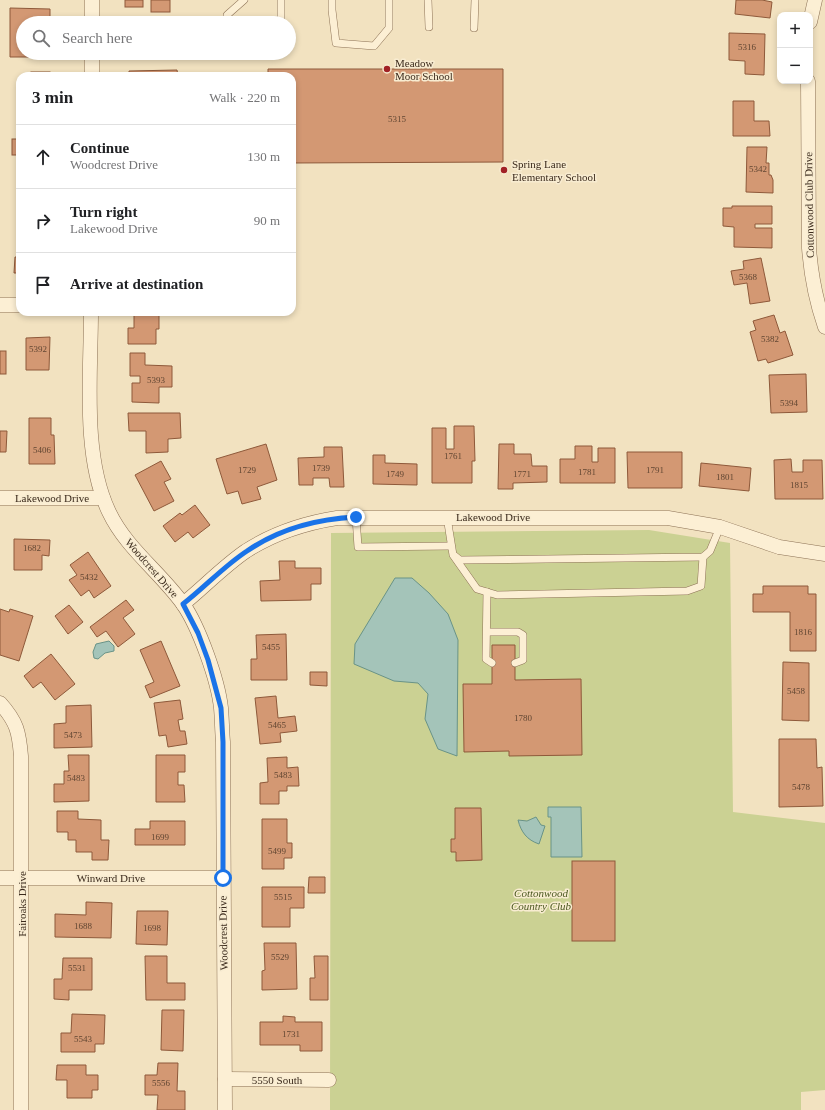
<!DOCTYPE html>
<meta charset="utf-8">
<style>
:root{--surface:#fff;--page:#f6f6f6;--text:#202124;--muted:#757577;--line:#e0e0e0}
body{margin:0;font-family:"Times New Roman",serif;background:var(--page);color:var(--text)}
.controls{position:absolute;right:12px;top:12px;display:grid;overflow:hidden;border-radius:8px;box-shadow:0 2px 6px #0003}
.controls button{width:36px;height:36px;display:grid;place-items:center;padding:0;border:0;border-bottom:1px solid var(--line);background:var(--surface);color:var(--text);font:20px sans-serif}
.stop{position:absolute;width:12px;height:12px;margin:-9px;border:3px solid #1a73e8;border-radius:50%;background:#fff}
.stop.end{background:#1a73e8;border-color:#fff;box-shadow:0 1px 4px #0008}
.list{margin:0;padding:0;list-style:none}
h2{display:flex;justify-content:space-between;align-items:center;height:52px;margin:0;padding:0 16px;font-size:17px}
h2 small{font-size:13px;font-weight:400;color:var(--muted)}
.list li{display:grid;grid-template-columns:26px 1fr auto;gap:12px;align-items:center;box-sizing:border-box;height:64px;padding:0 16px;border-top:1px solid var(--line)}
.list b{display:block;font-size:15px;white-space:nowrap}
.list p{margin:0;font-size:13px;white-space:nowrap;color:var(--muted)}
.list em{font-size:13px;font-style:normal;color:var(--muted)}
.icon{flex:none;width:22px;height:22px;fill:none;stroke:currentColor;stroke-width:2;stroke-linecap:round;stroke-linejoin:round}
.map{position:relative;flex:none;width:825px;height:1110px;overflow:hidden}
.search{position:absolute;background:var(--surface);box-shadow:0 2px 6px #0003;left:16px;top:16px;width:280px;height:44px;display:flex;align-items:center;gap:10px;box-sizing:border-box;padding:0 14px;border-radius:22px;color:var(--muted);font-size:15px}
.panel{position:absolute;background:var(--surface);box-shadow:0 2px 6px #0003;left:16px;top:72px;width:280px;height:244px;border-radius:12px}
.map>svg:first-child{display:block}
.green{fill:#cbd193}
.water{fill:#a4c4b9;stroke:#699387}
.building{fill:#d39873;stroke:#8e593a}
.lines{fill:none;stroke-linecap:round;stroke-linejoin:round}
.lane-casing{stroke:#8d7256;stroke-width:8}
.street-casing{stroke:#8d7256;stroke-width:15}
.lane{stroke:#fcefd4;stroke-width:7}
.street{stroke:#fcefd4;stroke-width:14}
.route{stroke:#1a73e8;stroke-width:5}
.poi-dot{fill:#a12125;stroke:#f8ecd1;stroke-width:1.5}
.labels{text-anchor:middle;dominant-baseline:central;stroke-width:3;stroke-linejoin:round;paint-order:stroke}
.number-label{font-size:9px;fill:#614632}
.poi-label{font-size:11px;fill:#3b2a1c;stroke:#f8ecd1;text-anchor:start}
.street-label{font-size:11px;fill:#3b2a1c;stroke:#f8ecd1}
.park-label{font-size:11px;font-style:italic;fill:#4c5921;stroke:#f8ecd1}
</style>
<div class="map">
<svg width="825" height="1110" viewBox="0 0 825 1110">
<rect width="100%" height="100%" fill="#f2e2c0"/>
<!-- green -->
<path class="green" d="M649,530L730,543L733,812L825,823V1090L801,1092V1110H330L331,533Z"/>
<!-- water -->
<g class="water">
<path d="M395,578H412L429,593L448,614L458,640L457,756L438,749L425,719L428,694L418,683L394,681L354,664L355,644Z"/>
<path d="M109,641L114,646V651L105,653L98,659L94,658L93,652L96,644Z"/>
<path d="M548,807H581L582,857H551V817H548Z"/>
<path d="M536,817L541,825L545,826L539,844C527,840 521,832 518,820L527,821Z"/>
</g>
<!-- building -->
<g class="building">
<rect x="125" y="0" width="18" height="7"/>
<rect x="151" y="0" width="19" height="12"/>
<path d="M736,0H762L772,2L770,18L735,14Z"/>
<path d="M10,8L50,9V23H23V53H50V57H10Z"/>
<path d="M729,33L765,34L764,75L745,74V61L729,60Z"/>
<path d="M268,69H503V162L292,163V76H268Z"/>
<path d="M177,70L178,76H129V71Z"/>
<rect x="31" y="72" width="19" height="4"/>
<path d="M733,101H754V121H769L770,136H733Z"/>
<rect x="12" y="139" width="8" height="16"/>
<path d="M747,147H767L766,163H769V175H771L773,180V193L746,192Z"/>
<path d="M732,206H772V224H755V228H772V248L734,247V227L723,226V208H732Z"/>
<path d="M15,257H20V273H14Z"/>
<path d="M761,258L770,301L750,304L747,283L734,285L731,271L744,269L743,261Z"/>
<path d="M134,312H159V329H156V344H128V328H134Z"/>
<path d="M774,315L780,333L785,331L793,355L768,363L766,359L758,361L750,332L756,330L753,321Z"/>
<path d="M50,337L49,370H26V338Z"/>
<rect x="0" y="351" width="6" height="23"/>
<path d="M130,353H145V365L172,366V387H159V403L132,402V383H140V376H130Z"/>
<path d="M806,374L807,412L771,413L769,375Z"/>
<path d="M128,413H180L181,438L168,439V452L146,453V431H129Z"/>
<path d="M29,418H51V435H54L55,464H29Z"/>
<path d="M454,426H474L475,461H472V483H432V428H446V449H454Z"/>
<path d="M0,431H7L6,452H0Z"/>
<path d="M266,444L277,480L257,487L261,499L242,504L238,491L227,494L216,459Z"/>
<path d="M499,444H514V454H531L532,466H547V482L513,483V489H498Z"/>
<path d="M575,446H592V462H598V448H615V483H560V459H575Z"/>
<path d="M324,447H342L344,487H330L329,478H313V485H299L298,458L324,457Z"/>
<path d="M627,452H682V488H628Z"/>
<path d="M373,455H385V463L417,464V485L373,484Z"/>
<path d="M791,459L792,472H803V460H822L823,499H775L774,460Z"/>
<path d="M161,461L171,479L164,482L174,501L154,511L135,475Z"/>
<path d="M701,463L751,468L749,491L699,486Z"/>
<path d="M195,505L210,525L193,538L188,532L175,542L163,526L180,513L182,515Z"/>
<path d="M14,539L50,540L49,556L42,555V570H14Z"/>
<path d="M88,552L111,586L94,598L89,590L81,596L69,580L77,575L70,565Z"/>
<path d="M279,561H295V568H321V584H311V600L261,601L260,581L280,580Z"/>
<path d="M763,586H808V594H816V651H790V612H753V594H763Z"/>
<path d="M126,600L134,610L123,618L135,634L118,647L106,631L97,637L90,627Z"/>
<path d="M69,605L83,622L68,634L55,616Z"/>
<path d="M0,609L9,612L10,609L33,616L19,661L0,655Z"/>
<path d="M286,634L287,680H251V659H257L256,635Z"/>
<path d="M161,641L180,686L150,698L145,686L154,682L140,650Z"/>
<path d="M492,645H515V680L581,679L582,755L509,756V751L464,752L463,684H492Z"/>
<path d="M51,654L75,684L55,700L41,682L33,688L24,676Z"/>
<path d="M783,662L809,663V721L782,720Z"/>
<path d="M310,672H327V686L310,685Z"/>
<path d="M276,696L278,718L295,716L297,731L280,733L281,742L260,744L255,698Z"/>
<path d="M180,700L183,719L178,720L180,731H185L187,744L168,747L166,735L159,736L154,703Z"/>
<path d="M91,705L92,747L54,748V724L66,723V706Z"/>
<path d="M779,739H816L817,768L822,767L823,806L779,807Z"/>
<path d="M68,755H89V801L54,802V784H64V771H69Z"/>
<path d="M156,755H185V772H178V785H184L185,802H156Z"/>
<path d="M287,757V768L298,767L299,786H287V791H279V804H260V783L268,782L267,758Z"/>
<path d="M455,808H481L482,860L456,861V852H451V839H455Z"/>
<path d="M57,811H78V819L101,820V840H109L108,860H92V852H76V840H68V832H57Z"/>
<path d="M262,819H287V843H292V858H284V869H262Z"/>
<path d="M150,821H185V845H135V829H150Z"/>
<rect x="572" y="861" width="43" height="80"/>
<path d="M309,877H325V893H308Z"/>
<path d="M262,887H304V908H290V927H262Z"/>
<path d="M86,902L112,903L111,938L55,937V914L86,915Z"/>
<path d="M137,911H168L167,945L136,944Z"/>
<path d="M264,943H296L297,989L262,990V971L265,970Z"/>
<path d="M145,956H167V983H185V1000H146Z"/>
<path d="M314,956H328V1000H310V978H315Z"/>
<path d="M63,958H92V990H69V1000L54,999V979H62Z"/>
<path d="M162,1010H184L183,1051L161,1050Z"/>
<path d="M72,1014L105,1015L104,1044H95V1052H61V1033H71Z"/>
<path d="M283,1016L295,1017V1022H322V1051H300V1045H260V1022H283Z"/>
<path d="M158,1063H178L177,1091H185V1110H157L158,1095H145V1075H157Z"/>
<path d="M57,1065H86V1075H98V1090H92V1098H67V1080H56Z"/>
</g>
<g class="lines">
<!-- lane casing -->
<g class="lane-casing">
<g id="lane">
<path d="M281,0V23"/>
<path d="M332,0V10L336,43L374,46L389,28V0"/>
<path d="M428,0L429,27"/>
<path d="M227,23V15L244,0"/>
<path d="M474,28L475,0"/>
<path d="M356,517L358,547L451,546"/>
<path d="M447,517L453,555L477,589L497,595L687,591L701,586L703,557"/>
<path d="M455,556L460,560L703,557L710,551L720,527"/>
<path d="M487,592L486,659L492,663"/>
<path d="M487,632H518L523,635V660L515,663"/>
</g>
</g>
<!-- street casing -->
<g class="street-casing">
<g id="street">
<path d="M92,0V23"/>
<path d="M810,22L815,0"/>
<path d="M92,76V53"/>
<path d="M808,81L809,248C811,275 816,301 825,327"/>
<path d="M0,305H20"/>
<path d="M91,312C91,374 82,456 109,512C126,548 160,572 183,604C199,627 218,680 221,708C222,719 222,731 223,742L225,1110"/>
<path d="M0,498H103"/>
<path d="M183,604C204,587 224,566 246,551C274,533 305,523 337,518H668L720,527L779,547L825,554"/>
<path d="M0,703C17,722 19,732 21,756V1110"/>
<path d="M0,878H223"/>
<path d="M225,1079L329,1080"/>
</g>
</g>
<!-- lane -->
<use href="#lane" class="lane"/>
<!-- street -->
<use href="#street" class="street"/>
</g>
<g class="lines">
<!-- route -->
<path class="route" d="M223,878V742L221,708L208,660L198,633L183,604C205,587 224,566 247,551C279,529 317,519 356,517"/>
</g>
<!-- markers -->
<g class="poi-dot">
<circle cx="387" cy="69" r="4"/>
<circle cx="504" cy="170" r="4"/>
</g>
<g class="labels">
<!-- number labels -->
<g class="number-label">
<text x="747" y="47">5316</text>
<text x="397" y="119">5315</text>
<text x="758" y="169">5342</text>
<text x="748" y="277">5368</text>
<text x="770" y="339">5382</text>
<text x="38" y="349">5392</text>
<text x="156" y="380">5393</text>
<text x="789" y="403">5394</text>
<text x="42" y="450">5406</text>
<text x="453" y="456">1761</text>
<text x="321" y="468">1739</text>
<text x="247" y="470">1729</text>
<text x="655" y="470">1791</text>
<text x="587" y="472">1781</text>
<text x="395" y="474">1749</text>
<text x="522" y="474">1771</text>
<text x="725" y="477">1801</text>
<text x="799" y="485">1815</text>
<text x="32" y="548">1682</text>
<text x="89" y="577">5432</text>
<text x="803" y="632">1816</text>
<text x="271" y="647">5455</text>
<text x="796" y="691">5458</text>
<text x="523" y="718">1780</text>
<text x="277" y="725">5465</text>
<text x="73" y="735">5473</text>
<text x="283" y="775">5483</text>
<text x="76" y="778">5483</text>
<text x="801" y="787">5478</text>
<text x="160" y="837">1699</text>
<text x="277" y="851">5499</text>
<text x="283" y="897">5515</text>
<text x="83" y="926">1688</text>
<text x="152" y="928">1698</text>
<text x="280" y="957">5529</text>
<text x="77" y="968">5531</text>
<text x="291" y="1034">1731</text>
<text x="83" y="1039">5543</text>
<text x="161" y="1083">5556</text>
</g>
<!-- poi labels -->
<g class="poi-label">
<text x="395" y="63">Meadow<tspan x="395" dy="13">Moor School</tspan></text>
<text x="512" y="164">Spring Lane<tspan x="512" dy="13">Elementary School</tspan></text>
</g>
<!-- street labels -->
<g class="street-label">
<text transform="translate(809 205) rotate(-91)">Cottonwood Club Drive</text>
<text x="52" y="498">Lakewood Drive</text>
<text x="493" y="517">Lakewood Drive</text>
<text transform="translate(152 568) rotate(49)">Woodcrest Drive</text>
<text x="111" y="878">Winward Drive</text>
<text transform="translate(22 904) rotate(-90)">Fairoaks Drive</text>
<text transform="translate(223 933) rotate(-91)">Woodcrest Drive</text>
<text x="277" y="1080">5550 South</text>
</g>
<!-- park labels -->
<g class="park-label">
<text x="541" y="893">Cottonwood<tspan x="541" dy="13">Country Club</tspan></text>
</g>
</g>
</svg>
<div class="controls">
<button>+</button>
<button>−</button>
</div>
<div class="stop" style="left:223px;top:878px"></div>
<div class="stop end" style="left:356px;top:517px"></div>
<div class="search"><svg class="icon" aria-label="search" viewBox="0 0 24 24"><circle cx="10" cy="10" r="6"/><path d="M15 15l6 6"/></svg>Search here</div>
<section class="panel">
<h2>3 min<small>Walk · 220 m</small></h2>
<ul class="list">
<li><svg class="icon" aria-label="ahead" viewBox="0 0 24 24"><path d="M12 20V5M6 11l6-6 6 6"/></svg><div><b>Continue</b><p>Woodcrest Drive</p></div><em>130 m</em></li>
<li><svg class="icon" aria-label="right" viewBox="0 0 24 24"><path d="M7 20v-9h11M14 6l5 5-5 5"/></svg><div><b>Turn right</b><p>Lakewood Drive</p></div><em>90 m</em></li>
<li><svg class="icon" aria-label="arrive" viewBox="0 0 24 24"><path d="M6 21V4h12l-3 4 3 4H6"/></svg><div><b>Arrive at destination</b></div></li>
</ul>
</section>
</div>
